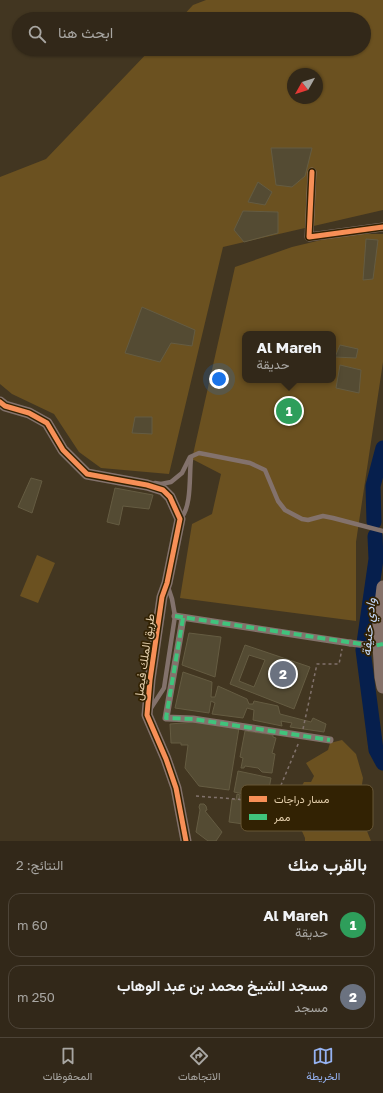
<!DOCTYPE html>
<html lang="ar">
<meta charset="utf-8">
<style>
:root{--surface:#322819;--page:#3d3426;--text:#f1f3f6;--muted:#a8a6a2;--line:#4d4438;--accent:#95b2f1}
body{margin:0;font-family:"Golos Text",Vazirmatn,sans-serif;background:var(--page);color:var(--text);direction:rtl}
.compass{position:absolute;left:287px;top:68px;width:36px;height:36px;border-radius:50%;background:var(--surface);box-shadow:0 1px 3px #0004;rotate:231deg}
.you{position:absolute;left:219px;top:379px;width:14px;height:14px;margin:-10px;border:3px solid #fff;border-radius:50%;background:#1a73e8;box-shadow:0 0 0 6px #1a73e833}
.badge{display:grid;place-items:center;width:26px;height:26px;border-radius:50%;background:var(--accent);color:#fff;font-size:13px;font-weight:700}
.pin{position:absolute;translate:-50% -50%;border:2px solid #fff;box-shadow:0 1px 4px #0006}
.popup{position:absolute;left:242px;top:331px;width:94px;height:52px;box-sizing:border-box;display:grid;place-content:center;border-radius:8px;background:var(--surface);filter:drop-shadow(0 1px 3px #0005);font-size:13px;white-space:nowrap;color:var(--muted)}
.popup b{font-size:15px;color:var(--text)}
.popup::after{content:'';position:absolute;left:50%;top:100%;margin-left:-8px;border:8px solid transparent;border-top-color:var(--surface)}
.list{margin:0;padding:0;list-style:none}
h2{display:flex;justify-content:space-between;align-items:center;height:52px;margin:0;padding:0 16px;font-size:17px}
h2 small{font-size:13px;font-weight:400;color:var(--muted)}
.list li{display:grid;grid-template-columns:26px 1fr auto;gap:12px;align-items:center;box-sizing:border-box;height:64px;margin:0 8px 8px;padding:0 8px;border:1px solid var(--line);border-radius:12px}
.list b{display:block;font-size:15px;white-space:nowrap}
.list p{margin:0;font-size:13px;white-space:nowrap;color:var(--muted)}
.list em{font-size:13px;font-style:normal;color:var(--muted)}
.icon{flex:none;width:22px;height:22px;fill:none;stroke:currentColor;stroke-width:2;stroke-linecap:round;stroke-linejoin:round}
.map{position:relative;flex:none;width:383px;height:841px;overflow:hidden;direction:ltr}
.search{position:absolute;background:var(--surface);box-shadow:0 1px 3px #0004;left:12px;right:12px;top:12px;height:44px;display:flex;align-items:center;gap:10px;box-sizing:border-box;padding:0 14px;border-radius:22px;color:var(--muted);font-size:15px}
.sheet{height:196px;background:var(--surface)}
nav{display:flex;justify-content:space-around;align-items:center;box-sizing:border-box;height:56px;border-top:1px solid var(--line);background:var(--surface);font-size:11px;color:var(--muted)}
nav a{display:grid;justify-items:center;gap:2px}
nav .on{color:var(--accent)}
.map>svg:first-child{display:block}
.green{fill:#6b5120;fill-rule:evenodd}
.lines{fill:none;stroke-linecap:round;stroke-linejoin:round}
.river{stroke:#061f4d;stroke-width:15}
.building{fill:#544b33;stroke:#655c42;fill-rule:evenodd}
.path{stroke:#81726c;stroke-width:1.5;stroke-dasharray:3 3;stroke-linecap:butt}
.service{stroke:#83726c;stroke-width:4.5}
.pedestrian{stroke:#83726c;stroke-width:7}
.minor{stroke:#83726c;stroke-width:9}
.tertiary{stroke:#83726c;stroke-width:11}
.secondary{stroke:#86726a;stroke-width:13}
.pedestrian-bridge{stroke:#83726c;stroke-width:7}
.quiet{stroke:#40c37c;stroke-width:4;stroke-dasharray:8 4;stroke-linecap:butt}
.cycleway-casing{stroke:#322203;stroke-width:8}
.cycleway{stroke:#f78f57;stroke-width:5}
.labels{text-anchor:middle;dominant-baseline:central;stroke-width:3.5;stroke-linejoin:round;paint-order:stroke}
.street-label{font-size:12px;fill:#e3ceac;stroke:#322203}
.water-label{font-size:13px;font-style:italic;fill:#c4d9fb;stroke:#322203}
.key{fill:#322203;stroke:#675636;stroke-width:1}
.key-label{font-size:11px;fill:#e3ceac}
</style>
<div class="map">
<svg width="383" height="841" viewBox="0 0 383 841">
<rect width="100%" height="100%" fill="#423621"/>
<!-- green -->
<g class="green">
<path d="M206,0H383V210L223,247L169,474L101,468L79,452L54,414L12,394L0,384V177L46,159L151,49H364V19H180L193,5ZM293,74H317V98H293Z"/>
<path d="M346,234H383V362L356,542V621L180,598L192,524L212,514L221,474L192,459L235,267L292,247ZM245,334H333V380H245Z"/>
<path d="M37,555L55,563L38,603L20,596Z"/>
<path d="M342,740L356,754L363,778L360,797L371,811L365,826L371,841H305V838L301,829H296L293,803L304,782H311L314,776L306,763L328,750L330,743Z"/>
</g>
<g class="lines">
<!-- river -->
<g class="river">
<path d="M374,522L373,486L383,448"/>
<path d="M375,536L376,559L363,650L376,750L383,763"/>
</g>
</g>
<!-- building -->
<g class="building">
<path d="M271,148H312L305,176L292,187L276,185Z"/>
<path d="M258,182L272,192L265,205L248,202Z"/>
<path d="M243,211L278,212V233L244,242L234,230Z"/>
<path d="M366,239L378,240L373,279L363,280Z"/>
<path d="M142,307L195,330L192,346L171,343L160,362L125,353Z"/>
<path d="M340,345L358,349L356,358L335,357Z"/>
<path d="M340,365L361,370L359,393L336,388Z"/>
<path d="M135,417H152V434L132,433Z"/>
<path d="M31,478L42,481L32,513L18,507Z"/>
<path d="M115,488L153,495L149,509L123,506L119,525L107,522Z"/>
<path d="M189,633L221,637L215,677L182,665Z"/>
<path d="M245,645L310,667L294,709L230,684ZM249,655L265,660L254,687L239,681Z"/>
<path d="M183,672L212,682L211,697H215L218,686L247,699L249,704H253L254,701L278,706L280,714L311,722L313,718L326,724L324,732L290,727L292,723L281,721L282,726L253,720L254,710L247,708L243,718L212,714L215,703L211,701L209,713L175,708Z"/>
<path d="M195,722L239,728L229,790L199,786L185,768L188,745H181V743H171L170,724Z"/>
<path d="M245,731L273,735V737L276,738L272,753L275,754L272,773L262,772L258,768L245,766L244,768H241L243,758L240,757Z"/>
<path d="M238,771L271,778L267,799L234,792Z"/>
<path d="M237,794L240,795L239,800L251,801L249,808L252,809L251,811L260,813L258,826L229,822L232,799L236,800Z"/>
<path d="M200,804H204L206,806L207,810L205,811L222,832L216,841H208L196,832L200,810L199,807Z"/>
</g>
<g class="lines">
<!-- path -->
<g class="path">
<path d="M303,729L317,664H339L342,649"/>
<path d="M196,796L274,802L299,742"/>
</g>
<!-- service -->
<g class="service">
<path d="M155,483L161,484L171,482L182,473L190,457L199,453L250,463L265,470L278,501L285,510L302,519L308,520L323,516L333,518L383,531"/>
<path d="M181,518C192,506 189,475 191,459"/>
<path d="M151,708L164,688L175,616L172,599L168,587"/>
</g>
<!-- pedestrian -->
<g class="pedestrian">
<path d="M175,616L350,643"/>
<path d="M183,618L166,718L193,719L330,740"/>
</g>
<!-- minor -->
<path class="minor" d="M312,172L309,237L383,227"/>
<!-- tertiary -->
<path class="tertiary" d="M0,402L5,406L29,413L47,423L63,450L87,474L147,485L163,490L170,497L180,519L167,583L162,597L150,680L147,715L166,759L176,788L186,841"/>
<!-- secondary -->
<path class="secondary" d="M383,587L378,630L381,677L383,687"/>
<!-- pedestrian-bridge -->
<path class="pedestrian-bridge" d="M350,643L374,646L383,644"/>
<!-- quiet -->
<g class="quiet">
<path d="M175,616L374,646L383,644"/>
<path d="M183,618L166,718L193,719L330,740"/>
</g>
<!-- cycleway casing -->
<g class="cycleway-casing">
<g id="cycleway">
<path d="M312,172L309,237L383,227"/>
<path d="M0,402L5,406L29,413L47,423L63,450L87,474L147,485L163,490L170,497L180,519L167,583L162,597L150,680L147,715L166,759L176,788L186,841"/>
</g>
</g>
<!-- cycleway -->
<use href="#cycleway" class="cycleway"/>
</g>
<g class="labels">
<!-- street labels -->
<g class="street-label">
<text transform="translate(144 657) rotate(-82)">طريق الملك فيصل</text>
</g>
<!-- water labels -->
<g class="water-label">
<text transform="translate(368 627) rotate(-85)">وادي حنيفة</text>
</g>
</g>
<!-- legend -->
<rect x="241" y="785" width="132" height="46" rx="6" class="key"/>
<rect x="249" y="796" width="18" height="6" fill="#f78f57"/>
<rect x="249" y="814" width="18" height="6" fill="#40c37c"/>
<g class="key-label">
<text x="274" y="803">مسار دراجات</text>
<text x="274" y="821">ممر</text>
</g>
</svg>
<svg class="compass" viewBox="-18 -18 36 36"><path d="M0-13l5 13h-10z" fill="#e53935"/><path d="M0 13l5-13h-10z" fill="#a8a6a2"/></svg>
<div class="you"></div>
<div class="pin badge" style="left:289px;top:411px;background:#2e9e5b">1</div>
<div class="popup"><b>Al Mareh</b>حديقة</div>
<div class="pin badge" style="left:283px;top:674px;background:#6b7280">2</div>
<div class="search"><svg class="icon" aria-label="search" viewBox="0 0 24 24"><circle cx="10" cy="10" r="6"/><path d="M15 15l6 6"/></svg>ابحث هنا</div>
</div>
<section class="sheet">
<h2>بالقرب منك<small>النتائج: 2</small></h2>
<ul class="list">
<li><span class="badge" style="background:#2e9e5b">1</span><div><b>Al Mareh</b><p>حديقة</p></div><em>60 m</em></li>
<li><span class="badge" style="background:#6b7280">2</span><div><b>مسجد الشيخ محمد بن عبد الوهاب</b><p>مسجد</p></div><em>250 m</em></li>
</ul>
</section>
<nav>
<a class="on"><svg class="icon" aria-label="map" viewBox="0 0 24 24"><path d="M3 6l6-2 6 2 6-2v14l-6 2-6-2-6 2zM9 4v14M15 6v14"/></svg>الخريطة</a>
<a><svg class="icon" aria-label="directions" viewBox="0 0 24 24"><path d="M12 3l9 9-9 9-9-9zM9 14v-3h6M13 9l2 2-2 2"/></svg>الاتجاهات</a>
<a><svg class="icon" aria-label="saved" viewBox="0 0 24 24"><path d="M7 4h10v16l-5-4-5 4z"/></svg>المحفوظات</a>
</nav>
